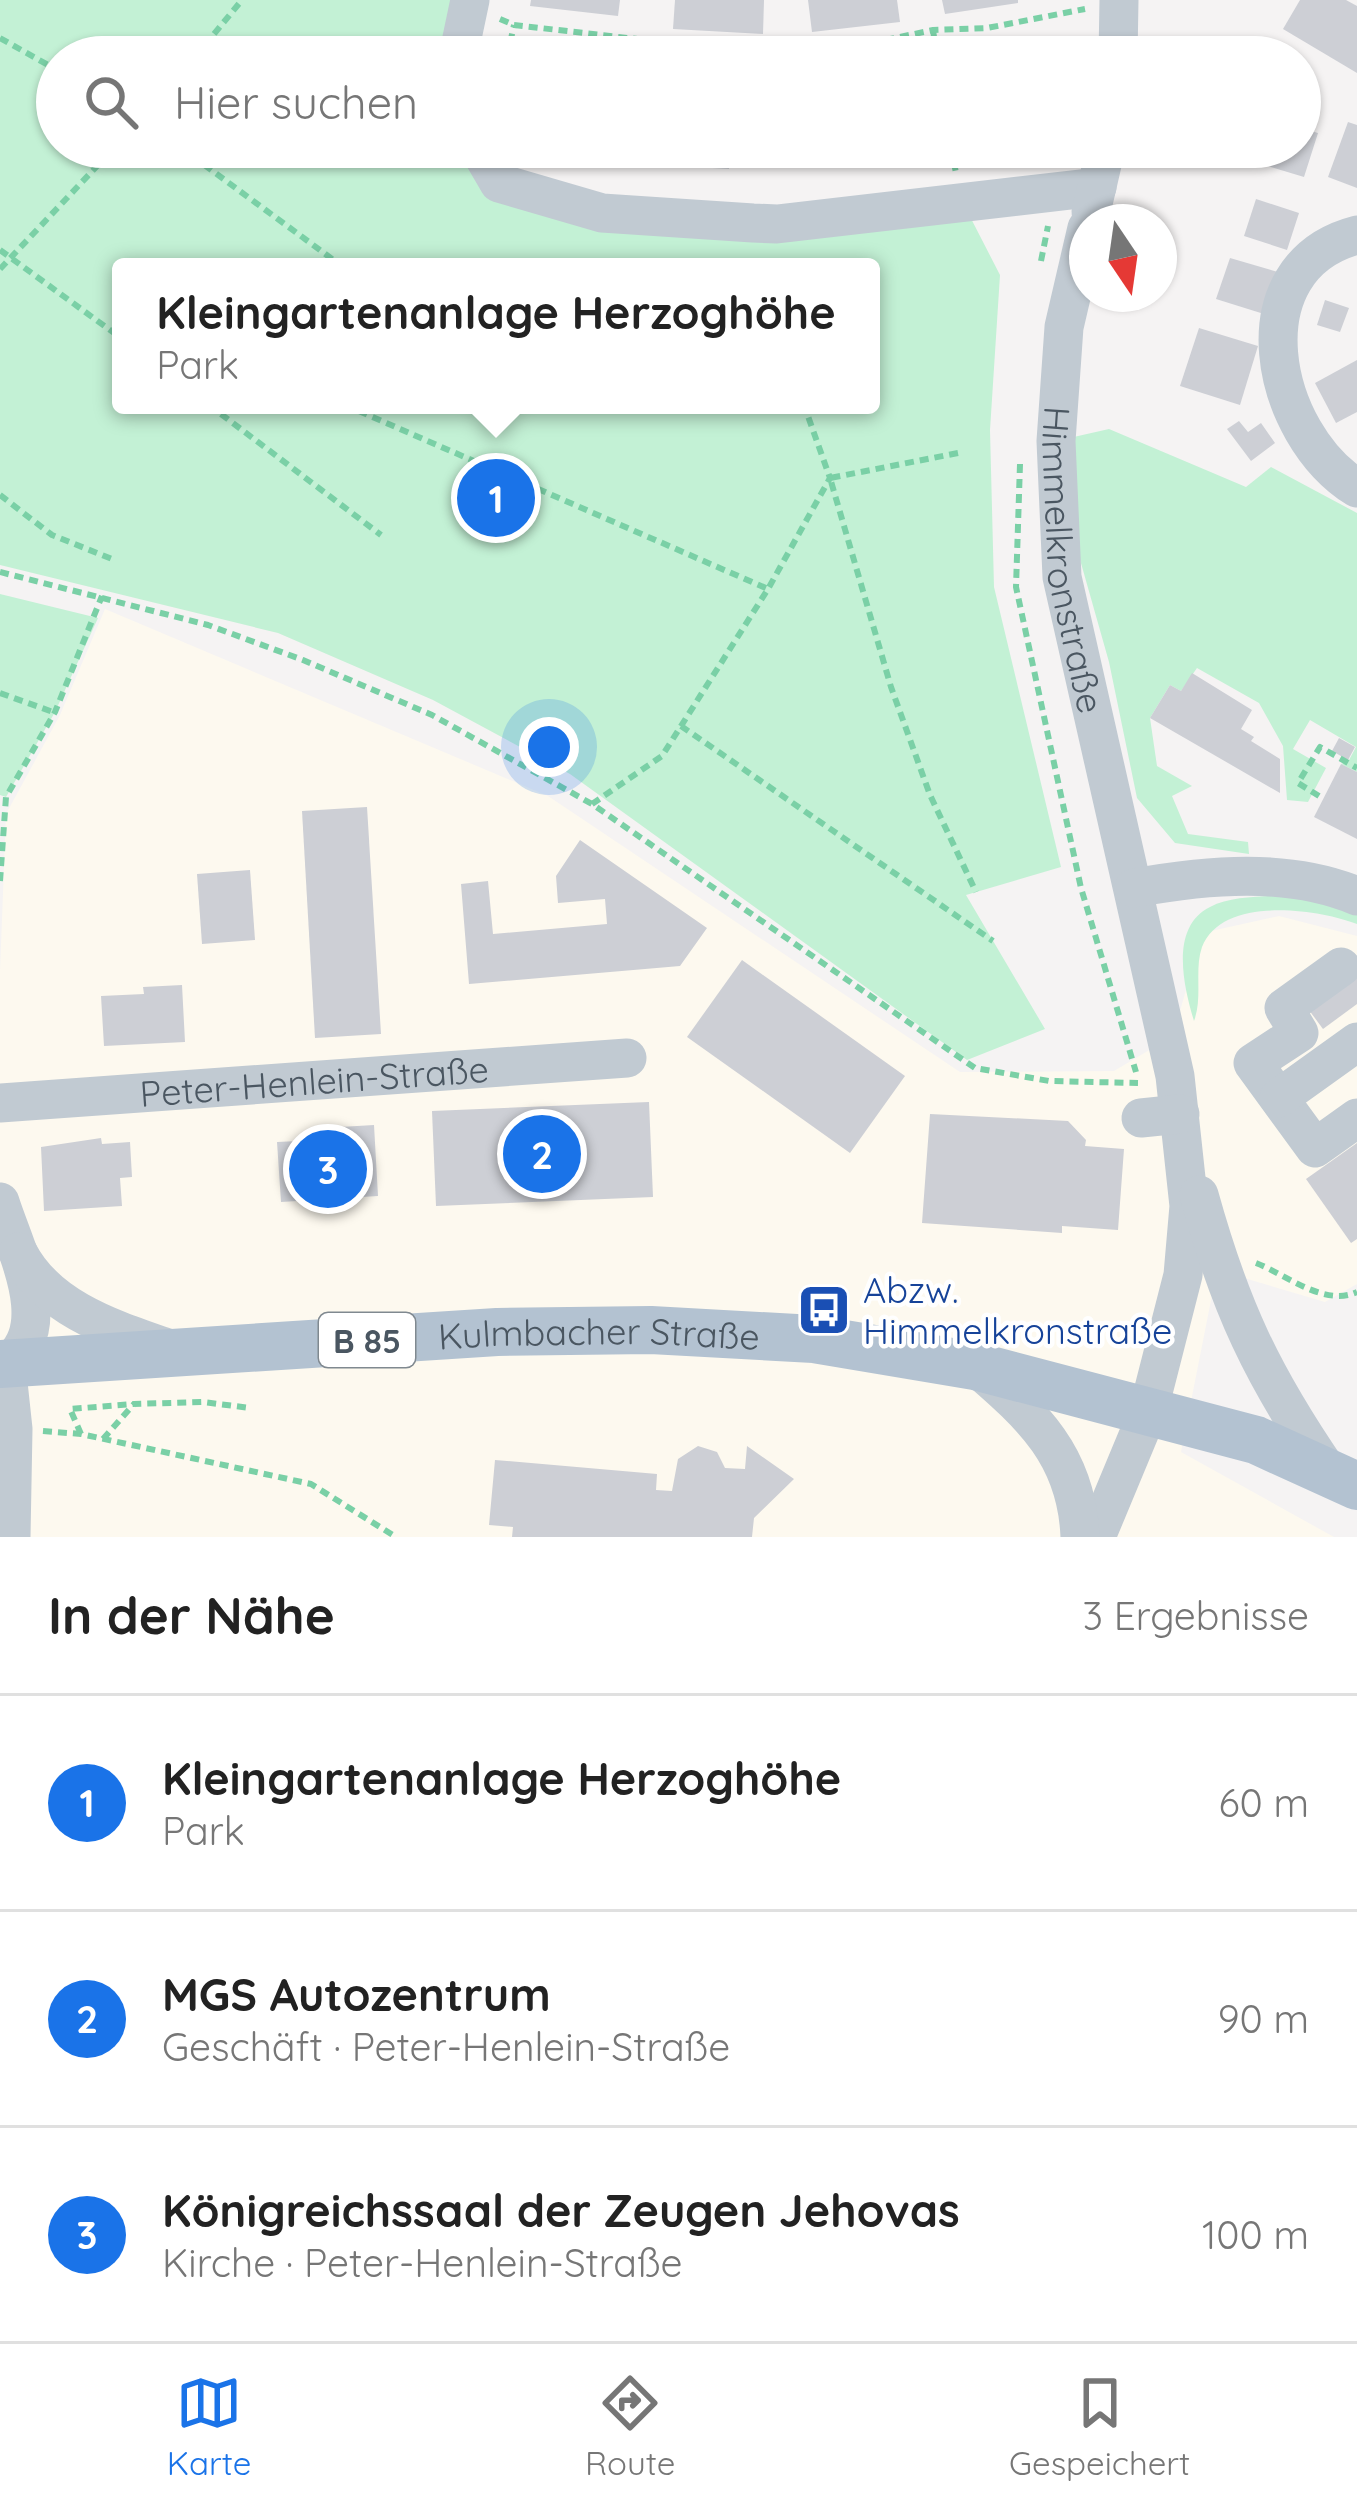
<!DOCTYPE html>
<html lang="de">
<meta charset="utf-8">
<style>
:root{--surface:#fff;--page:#f6f6f6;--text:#222;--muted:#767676;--line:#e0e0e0;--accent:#1a73e8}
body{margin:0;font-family:Quicksand,sans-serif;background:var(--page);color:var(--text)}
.compass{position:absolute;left:1069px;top:204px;width:108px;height:108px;border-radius:50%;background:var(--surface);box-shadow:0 3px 9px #0004;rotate:167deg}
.you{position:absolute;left:549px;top:747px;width:42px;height:42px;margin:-30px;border:9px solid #fff;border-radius:50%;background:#1a73e8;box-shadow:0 0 0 18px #1a73e833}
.badge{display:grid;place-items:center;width:78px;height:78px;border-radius:50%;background:var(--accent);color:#fff;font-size:39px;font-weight:700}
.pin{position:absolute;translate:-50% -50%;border:6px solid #fff;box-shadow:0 3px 12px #0006}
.popup{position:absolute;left:112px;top:258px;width:768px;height:156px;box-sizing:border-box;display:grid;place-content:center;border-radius:12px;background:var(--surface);filter:drop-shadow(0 3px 9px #0005);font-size:39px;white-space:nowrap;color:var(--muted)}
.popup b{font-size:45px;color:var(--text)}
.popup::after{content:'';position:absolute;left:50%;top:100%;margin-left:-24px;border:24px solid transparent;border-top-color:var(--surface)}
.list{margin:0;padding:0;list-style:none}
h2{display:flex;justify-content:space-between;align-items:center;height:156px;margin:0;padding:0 48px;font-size:51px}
h2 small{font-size:39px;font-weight:400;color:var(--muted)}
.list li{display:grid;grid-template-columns:78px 1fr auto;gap:36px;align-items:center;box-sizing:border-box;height:216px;padding:0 48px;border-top:3px solid var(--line)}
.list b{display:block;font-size:45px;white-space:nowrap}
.list p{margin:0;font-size:39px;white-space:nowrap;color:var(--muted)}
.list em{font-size:39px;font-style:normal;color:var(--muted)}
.icon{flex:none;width:66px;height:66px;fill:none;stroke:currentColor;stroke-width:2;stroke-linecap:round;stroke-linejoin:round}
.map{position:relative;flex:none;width:1357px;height:1537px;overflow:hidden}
.search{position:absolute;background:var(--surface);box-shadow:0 3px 9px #0004;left:36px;right:36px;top:36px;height:132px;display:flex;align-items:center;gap:30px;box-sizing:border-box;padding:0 42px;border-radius:66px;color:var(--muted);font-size:45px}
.sheet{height:804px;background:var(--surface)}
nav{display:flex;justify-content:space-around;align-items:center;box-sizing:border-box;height:168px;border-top:3px solid var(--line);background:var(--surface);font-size:33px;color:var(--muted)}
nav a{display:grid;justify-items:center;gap:6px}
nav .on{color:var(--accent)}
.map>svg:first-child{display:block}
.commercial{fill:#fdf9ef}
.green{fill:#c3f1d5;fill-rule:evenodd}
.building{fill:#cdcfd5}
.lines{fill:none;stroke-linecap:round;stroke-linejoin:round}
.path{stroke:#7ad0a6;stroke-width:6;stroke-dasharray:9 6;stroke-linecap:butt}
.minor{stroke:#c1cad2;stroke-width:39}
.major{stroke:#b3c2d1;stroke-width:48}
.labels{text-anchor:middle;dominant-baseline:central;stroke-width:9;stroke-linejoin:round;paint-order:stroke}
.shield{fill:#fff;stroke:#808990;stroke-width:3}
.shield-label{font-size:33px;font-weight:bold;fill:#4a5661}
.street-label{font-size:36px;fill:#4a5661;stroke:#fff}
.transit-label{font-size:36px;fill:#164399;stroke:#fff;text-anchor:start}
</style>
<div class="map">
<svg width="1357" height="1537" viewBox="0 0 1357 1537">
<rect width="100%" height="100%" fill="#f5f3f3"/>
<!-- commercial -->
<path class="commercial" d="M105,609L548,796L960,1072L1114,1071L1173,1036L1202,933L1279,916L1357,936V1284L1325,1302L1217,1270L1181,1452L1334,1537H0V971L6,814L60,715Z"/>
<!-- green -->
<g class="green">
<path d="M0,0H470L458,57H57V147H478L499,183L602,213L962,201L1000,275L990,430L994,587L1061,867L966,895L1045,1029L967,1060L570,774L433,700L278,633L0,565ZM121,267H871V405H121Z"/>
<path d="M1109,429L1246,487L1271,467L1357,513V772L1341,764L1348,762L1356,747L1310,720L1293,749L1326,768L1308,802L1287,800L1283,746L1259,703L1197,668L1181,691L1170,685L1150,718L1157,766L1192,786L1172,796L1188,834L1248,842L1249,854L1175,843L1137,798L1109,662L1077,549L1056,441Z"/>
<path d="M0,594L98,618L55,712L6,797L0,795Z"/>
<path d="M1285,895L1357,910V924C1318,909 1222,895 1202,947C1194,970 1203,997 1194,1021C1184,988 1169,927 1210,907C1231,896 1261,897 1285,895Z"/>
</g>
<!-- building -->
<g class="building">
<path d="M531,0H620L618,16L530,6Z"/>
<path d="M675,0H764L763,34L673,29Z"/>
<path d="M808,0H897L900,22L812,32Z"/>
<path d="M942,0H1018V3L945,14Z"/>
<path d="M1300,0H1346L1357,6V73L1283,29Z"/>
<path d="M1021,46L1023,57H972V55Z"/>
<path d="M1348,122L1357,125V188L1328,177Z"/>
<path d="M1300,128L1318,133L1304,177L1258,163L1263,147H1300Z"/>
<path d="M532,147H592L591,156L532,150Z"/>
<path d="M664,147H730L729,169L663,165Z"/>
<path d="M843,147H896V149L845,159Z"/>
<path d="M1256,199L1299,213L1287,250L1244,236Z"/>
<path d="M1230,258L1278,272L1264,314L1216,299Z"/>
<path d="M1325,300L1349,308L1340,332L1317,325Z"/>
<path d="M1199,328L1258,346L1240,405L1180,386Z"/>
<path d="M1357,360V412L1336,423L1315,383Z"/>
<path d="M1239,421L1248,432L1261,423L1275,443L1251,461L1227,429Z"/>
<path d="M1192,673L1252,710L1241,729L1254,737L1251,741L1280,759V793L1150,718L1170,685L1181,691Z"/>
<path d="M1339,738L1355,747L1348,760L1332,751Z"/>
<path d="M1341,764L1357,772V839L1314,817Z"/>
<path d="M367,807L381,1034L315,1038L302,811Z"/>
<path d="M580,840L707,928L680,966L469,984L461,884L488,881L493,934L607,924L605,899L558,903L556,876Z"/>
<path d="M250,870L255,940L202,944L197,874Z"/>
<path d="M742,960L905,1076L850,1153L687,1037Z"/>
<path d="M1357,968V1004L1323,1029L1306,1006Z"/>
<path d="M182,985L185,1042L104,1046L101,996L144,994L143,987Z"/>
<path d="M649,1102L653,1197L436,1206L432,1111Z"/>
<path d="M930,1114L1068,1121L1086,1140L1085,1146L1124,1149L1118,1230L1062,1226V1233L922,1223Z"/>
<path d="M374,1125L378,1196L281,1202L277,1142L341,1139L340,1127Z"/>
<path d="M101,1138L102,1144L130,1142L132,1177L120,1178L122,1206L44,1211L41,1147Z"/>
<path d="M1357,1143V1239L1351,1243L1306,1179Z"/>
<path d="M698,1446L717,1452L725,1468L745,1469L747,1446L794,1479L754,1518L752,1537H512L513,1527L489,1525L495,1460L657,1474L656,1490L672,1491L678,1459Z"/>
</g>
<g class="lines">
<!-- path -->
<g class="path">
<path d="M500,19L514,25L786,56L819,54L933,30L987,28L1085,9"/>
<path d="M933,30L937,57"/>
<path d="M0,38L57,70"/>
<path d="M211,39L239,57"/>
<path d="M195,57L242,0"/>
<path d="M507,57L514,25"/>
<path d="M643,57L646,41"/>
<path d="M180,147L343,267"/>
<path d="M951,147L956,173"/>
<path d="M0,250L121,338"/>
<path d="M1041,261L1048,226"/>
<path d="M0,269L115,147"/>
<path d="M209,405L381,535"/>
<path d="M345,405L768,589"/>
<path d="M958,453L830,478L891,687L930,795L976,892"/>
<path d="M1020,464L1016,587L1081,888L1136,1072"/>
<path d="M0,495L52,535L112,559"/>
<path d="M0,572L208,625L303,660L432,715L592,804L975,1068L1049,1081L1138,1083"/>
<path d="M0,693L53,712"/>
<path d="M681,726L993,941"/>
<path d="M1319,796L1298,783L1320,747L1357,768"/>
<path d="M592,804L662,756L768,589L830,478L804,405"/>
<path d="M0,881L6,797L55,712L102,596"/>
<path d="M1256,1263C1287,1275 1324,1307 1357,1292"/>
<path d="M43,1431L81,1434L311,1484L396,1537"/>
<path d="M81,1434L70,1409L134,1404"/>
<path d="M103,1439L134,1404L203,1402L250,1408"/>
</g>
<!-- minor -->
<g class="minor">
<path d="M458,57L470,0"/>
<path d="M1118,57L1119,0"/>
<path d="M478,147L499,183L602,213L753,223L777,224L1097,187"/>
<path d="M1091,212L1106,147"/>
<path id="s1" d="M1087,228L1064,327L1056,441L1062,577L1175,1076L1189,1206L1183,1275L1148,1412L1096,1537"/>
<path d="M1357,235C1235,267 1270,434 1357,488"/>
<path d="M1134,888C1206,875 1288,867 1357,896"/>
<path d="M1341,967L1284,1008L1299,1033L1253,1063L1315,1148L1357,1118"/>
<path d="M1279,1098L1357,1042"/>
<path id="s2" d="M0,1103L627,1058"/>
<path d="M1141,1118L1180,1114"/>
<path d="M1199,1195C1230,1307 1262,1375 1327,1470"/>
<path d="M0,1202C15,1250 58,1328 6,1364"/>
<path d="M18,1252C47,1309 113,1329 170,1349"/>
<path d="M6,1364L13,1429L11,1537"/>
<path d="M975,1366C1033,1416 1077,1456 1080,1537"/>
</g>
<!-- major -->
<path class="major" id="s3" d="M0,1364L497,1332L651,1330L814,1339L975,1366L1256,1440L1357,1486"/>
</g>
<!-- icons -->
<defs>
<g id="bus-square" transform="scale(2.7)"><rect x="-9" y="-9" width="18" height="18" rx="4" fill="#1a4fb4" stroke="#fff"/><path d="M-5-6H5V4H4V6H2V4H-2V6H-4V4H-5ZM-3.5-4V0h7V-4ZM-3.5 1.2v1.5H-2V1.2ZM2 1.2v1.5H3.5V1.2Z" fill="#fff"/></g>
</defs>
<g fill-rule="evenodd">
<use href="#bus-square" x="824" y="1310"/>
</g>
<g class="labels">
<!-- shield labels -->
<rect class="shield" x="319" y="1313" width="96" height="54" rx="9"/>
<g class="shield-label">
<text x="367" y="1340">B 85</text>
</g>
<!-- street labels -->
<g class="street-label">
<text stroke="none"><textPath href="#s1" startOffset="336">Himmelkronstraße</textPath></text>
<text stroke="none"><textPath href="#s2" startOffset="315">Peter-Henlein-Straße</textPath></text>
<text stroke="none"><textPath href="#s3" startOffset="600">Kulmbacher Straße</textPath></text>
</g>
<!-- transit labels -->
<g class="transit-label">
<text x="863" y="1289">Abzw.<tspan x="863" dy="41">Himmelkronstraße</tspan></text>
</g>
</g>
</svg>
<svg class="compass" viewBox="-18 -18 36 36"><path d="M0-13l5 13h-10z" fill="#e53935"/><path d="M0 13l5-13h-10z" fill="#767676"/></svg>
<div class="you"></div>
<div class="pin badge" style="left:496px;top:498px">1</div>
<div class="popup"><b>Kleingartenanlage Herzoghöhe</b>Park</div>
<div class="pin badge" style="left:542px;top:1154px">2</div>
<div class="pin badge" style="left:328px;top:1169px">3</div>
<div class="search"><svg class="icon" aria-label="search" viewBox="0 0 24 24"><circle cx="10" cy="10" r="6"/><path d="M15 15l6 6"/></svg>Hier suchen</div>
</div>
<section class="sheet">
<h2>In der Nähe<small>3 Ergebnisse</small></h2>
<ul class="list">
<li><span class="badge">1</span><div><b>Kleingartenanlage Herzoghöhe</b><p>Park</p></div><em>60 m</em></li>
<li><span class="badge">2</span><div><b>MGS Autozentrum</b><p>Geschäft · Peter-Henlein-Straße</p></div><em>90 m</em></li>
<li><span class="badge">3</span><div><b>Königreichssaal der Zeugen Jehovas</b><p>Kirche · Peter-Henlein-Straße</p></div><em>100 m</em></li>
</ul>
</section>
<nav>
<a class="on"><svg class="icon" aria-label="map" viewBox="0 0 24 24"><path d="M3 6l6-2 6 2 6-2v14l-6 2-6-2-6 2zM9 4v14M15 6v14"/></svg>Karte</a>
<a><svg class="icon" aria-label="directions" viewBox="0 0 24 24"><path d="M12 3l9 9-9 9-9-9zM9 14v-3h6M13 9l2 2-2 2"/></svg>Route</a>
<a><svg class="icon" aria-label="saved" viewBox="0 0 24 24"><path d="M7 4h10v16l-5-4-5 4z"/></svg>Gespeichert</a>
</nav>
